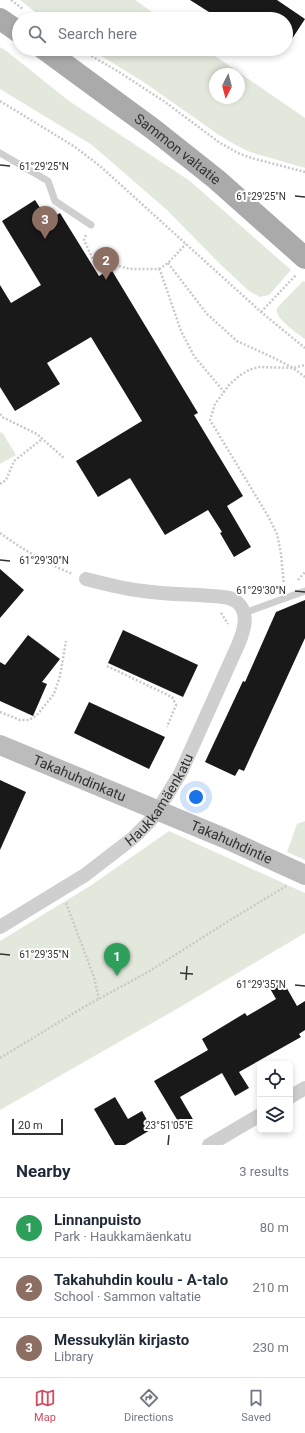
<!DOCTYPE html>
<meta charset="utf-8">
<style>
:root{--surface:#fff;--page:#f2f2f3;--text:#1f2937;--muted:#747a83;--line:#e0e1e3;--accent:#d24b60}
body{margin:0;font-family:Roboto,sans-serif;background:var(--page);color:var(--text)}
.controls{position:absolute;right:12px;bottom:12px;display:grid;overflow:hidden;border-radius:6px;box-shadow:0 2px 6px #0003}
.controls button{width:36px;height:36px;display:grid;place-items:center;padding:0;border:0;border-bottom:1px solid var(--line);background:var(--surface);color:var(--text);font:20px sans-serif}
.compass{position:absolute;left:209px;top:68px;width:36px;height:36px;border-radius:50%;background:var(--surface);box-shadow:0 2px 6px #0003;rotate:186deg}
.scale{position:absolute;left:12px;bottom:10px;width:51px;box-sizing:border-box;padding-left:4px;border:2px solid #323232;border-top:0;font-size:11px;line-height:14px;white-space:nowrap;color:#323232;-webkit-text-stroke:3px #fff;paint-order:stroke}
.you{position:absolute;left:196px;top:797px;width:14px;height:14px;margin:-10px;border:3px solid #fff;border-radius:50%;background:#1a73e8;box-shadow:0 0 0 6px #1a73e833}
.badge{display:grid;place-items:center;width:26px;height:26px;border-radius:50%;background:var(--accent);color:#fff;font-size:13px;font-weight:700}
.pin{position:absolute;translate:-50% -33px;filter:drop-shadow(0 1px 2px #0008)}
.pin::after{content:'';position:absolute;top:21px;width:14px;height:12px;background:inherit;clip-path:polygon(0 0,100% 0,50% 100%)}
.list{margin:0;padding:0;list-style:none}
h2{display:flex;justify-content:space-between;align-items:center;height:52px;margin:0;padding:0 16px;font-size:17px}
h2 small{font-size:13px;font-weight:400;color:var(--muted)}
.list li{display:grid;grid-template-columns:26px 1fr auto;gap:12px;align-items:center;box-sizing:border-box;height:60px;padding:0 16px;border-top:1px solid var(--line)}
.list b{display:block;font-size:15px;white-space:nowrap}
.list p{margin:0;font-size:13px;white-space:nowrap;color:var(--muted)}
.list em{font-size:13px;font-style:normal;color:var(--muted)}
.icon{flex:none;width:22px;height:22px;fill:none;stroke:currentColor;stroke-width:2;stroke-linecap:round;stroke-linejoin:round}
.map{position:relative;flex:none;width:305px;height:1145px;overflow:hidden}
.search{position:absolute;background:var(--surface);box-shadow:0 2px 6px #0003;left:12px;right:12px;top:12px;height:44px;display:flex;align-items:center;gap:10px;box-sizing:border-box;padding:0 14px;border-radius:22px;color:var(--muted);font-size:15px}
.sheet{height:232px;background:var(--surface)}
nav{display:flex;justify-content:space-around;align-items:center;box-sizing:border-box;height:56px;border-top:1px solid var(--line);background:var(--surface);font-size:11px;color:var(--muted)}
nav a{display:grid;justify-items:center;gap:2px}
nav .on{color:var(--accent)}
.map>svg:first-child{display:block}
.green{fill:#e3e8dc;fill-rule:evenodd}
.building{fill:#191919}
.lines{fill:none;stroke-linecap:round;stroke-linejoin:round}
.path{stroke:#c9c9c9;stroke-width:2.5;stroke-dasharray:2 2;stroke-linecap:butt}
.lane{stroke:#cfcfcf;stroke-width:7}
.street{stroke:#cfcfcf;stroke-width:14}
.secondary{stroke:#bcbcbc;stroke-width:20}
.primary{stroke:#aaa;stroke-width:22}
.ticks{fill:none;stroke:#323232;stroke-width:1.5}
.labels{text-anchor:middle;dominant-baseline:central;stroke-width:4;stroke-linejoin:round;paint-order:stroke}
.street-label{font-size:14px;fill:#323232;stroke:#fff}
.ticks-label{font-size:10px;text-anchor:middle;fill:#323232;stroke:#fff;stroke-width:4;stroke-linejoin:round;paint-order:stroke}
</style>
<div class="map">
<svg width="305" height="1145" viewBox="0 0 305 1145">
<rect width="100%" height="100%" fill="#fff"/>
<!-- green -->
<g class="green">
<path d="M20,0H135L162,19H44Z"/>
<path d="M0,47L9,53L69,101L190,181L291,270L269,295L260,297L249,291L220,264L167,210L92,145L0,89Z"/>
<path d="M90,49H205L305,118V168L250,152L234,144L219,135L145,83ZM215,74H239V98H215Z"/>
<path d="M303,281L305,282V339C298,334 278,320 277,312C276,309 277,308 279,306Z"/>
<path d="M2,432L16,455L0,464V433Z"/>
<path d="M305,821V860L287,852L297,824Z"/>
<path d="M169,831L305,893V933L175,1010L0,1110V941L90,886Z"/>
</g>
<!-- building -->
<g class="building">
<path d="M190,0H277L305,19L286,48V19H220Z"/>
<path d="M35,200L48,220L60,213L99,276L111,269L198,413L194,415L243,496L227,506L251,547L234,557L220,533L222,532L208,510L165,535L130,478L98,497L76,461L142,421L91,337L47,363L60,384L15,411L0,387V285L11,303L41,285L2,221Z"/>
<path d="M0,569L24,590L0,618Z"/>
<path d="M305,600V638L244,771L239,769L235,776L205,762L243,681L245,682L276,612Z"/>
<path d="M123,630L198,665L183,697L108,663Z"/>
<path d="M28,635L60,659L42,682L47,684L33,716L0,701V662L5,665Z"/>
<path d="M89,702L165,737L149,769L74,733Z"/>
<path d="M0,780L26,792L0,850Z"/>
<path d="M281,978L297,1006L305,1001V1030L299,1034L301,1037L239,1072L249,1088L235,1096L222,1073L180,1097L194,1121L182,1128L154,1081L208,1050L202,1039L245,1013L247,1016L276,999L268,985Z"/>
<path d="M115,1097L128,1119L142,1111L152,1129L125,1145H115L94,1109Z"/>
</g>
<g class="lines">
<!-- path -->
<g class="path">
<path d="M11,0L23,9"/>
<path d="M81,50L119,72L165,102L220,143L240,154L255,159L305,172"/>
<path d="M0,101L75,147L100,166L261,312L305,348"/>
<path d="M86,235L84,240L95,264H111L130,269H159L161,273L181,331L194,356L224,392"/>
<path d="M168,263L207,314L237,341L274,358L293,368L305,377"/>
<path d="M159,269L168,263L186,244"/>
<path d="M261,312L296,275"/>
<path d="M0,414L2,417L37,434L65,459"/>
<path d="M0,484L6,480L14,461L42,439"/>
<path d="M0,533C22,549 47,564 73,574"/>
<path d="M298,580L305,572"/>
<path d="M284,586L281,554L277,534L268,516L210,420L215,404L229,385L239,376L249,370L259,367L293,368L305,365"/>
<path d="M221,613L228,624"/>
<path d="M107,666L172,697L176,705L167,727"/>
<path d="M0,712L20,720H29L37,715L54,694L60,676L66,641"/>
<path d="M66,903L94,977L99,999"/>
<path d="M0,1058L84,1007L148,972L227,922L286,886"/>
</g>
<!-- lane -->
<g class="lane">
<path d="M0,153L48,181L55,201L91,225"/>
<path d="M244,613L305,591"/>
</g>
<!-- street -->
<g class="street">
<path id="s1" d="M0,927L85,875L133,838L150,821L158,810L181,772L238,645C244,631 250,613 237,602C233,599 227,597 223,597C196,594 169,595 143,591C124,589 105,584 86,579"/>
<path d="M290,1097L305,1088"/>
<path d="M209,1145L260,1115"/>
</g>
<!-- secondary -->
<path class="secondary" id="s2" d="M0,745L224,838L305,875"/>
<!-- primary -->
<g class="primary">
<path d="M0,19L19,32"/>
<path id="s3" d="M44,49L153,129L216,179L305,258"/>
</g>
</g>
<!-- ticks -->
<path class="ticks" d="M0,165L10,166M295,196L305,197M0,560L10,561M295,591L305,592M0,954L10,955M180,973L193,974M186,980L187,966M295,985L305,986M168,1145L169,1135"/>
<g class="labels">
<!-- street labels -->
<g class="street-label">
<text stroke="none"><textPath href="#s3" startOffset="167">Sammon valtatie</textPath></text>
<text stroke="none"><textPath href="#s2" startOffset="86">Takahuhdinkatu</textPath></text>
<text stroke="none"><textPath href="#s1" startOffset="207">Haukkamäenkatu</textPath></text>
<text stroke="none"><textPath href="#s2" startOffset="251">Takahuhdintie</textPath></text>
</g>
</g>
<g class="ticks-label">
<text x="44" y="170">61°29'25"N</text>
<text x="261" y="200">61°29'25"N</text>
<text x="44" y="564">61°29'30"N</text>
<text x="261" y="594">61°29'30"N</text>
<text x="44" y="958">61°29'35"N</text>
<text x="261" y="988">61°29'35"N</text>
<text x="169" y="1129">23°51'05"E</text>
</g>
</svg>
<div class="controls">
<button><svg class="icon" aria-label="locate" viewBox="0 0 24 24"><circle cx="12" cy="12" r="6"/><path d="M12 2v4M12 18v4M2 12h4M18 12h4"/></svg></button>
<button><svg class="icon" aria-label="layers" viewBox="0 0 24 24"><path d="M12 4l9 5-9 5-9-5zM3 14l9 5 9-5"/></svg></button>
</div>
<svg class="compass" viewBox="-18 -18 36 36"><path d="M0-13l5 13h-10z" fill="#e53935"/><path d="M0 13l5-13h-10z" fill="#747a83"/></svg>
<div class="scale">20 m</div>
<div class="you"></div>
<div class="pin badge" style="left:117px;top:976px;background:#2e9e5b">1</div>
<div class="pin badge" style="left:106px;top:280px;background:#8d6e63">2</div>
<div class="pin badge" style="left:45px;top:239px;background:#8d6e63">3</div>
<div class="search"><svg class="icon" aria-label="search" viewBox="0 0 24 24"><circle cx="10" cy="10" r="6"/><path d="M15 15l6 6"/></svg>Search here</div>
</div>
<section class="sheet">
<h2>Nearby<small>3 results</small></h2>
<ul class="list">
<li><span class="badge" style="background:#2e9e5b">1</span><div><b>Linnanpuisto</b><p>Park · Haukkamäenkatu</p></div><em>80 m</em></li>
<li><span class="badge" style="background:#8d6e63">2</span><div><b>Takahuhdin koulu - A-talo</b><p>School · Sammon valtatie</p></div><em>210 m</em></li>
<li><span class="badge" style="background:#8d6e63">3</span><div><b>Messukylän kirjasto</b><p>Library</p></div><em>230 m</em></li>
</ul>
</section>
<nav>
<a class="on"><svg class="icon" aria-label="map" viewBox="0 0 24 24"><path d="M3 6l6-2 6 2 6-2v14l-6 2-6-2-6 2zM9 4v14M15 6v14"/></svg>Map</a>
<a><svg class="icon" aria-label="directions" viewBox="0 0 24 24"><path d="M12 3l9 9-9 9-9-9zM9 14v-3h6M13 9l2 2-2 2"/></svg>Directions</a>
<a><svg class="icon" aria-label="saved" viewBox="0 0 24 24"><path d="M7 4h10v16l-5-4-5 4z"/></svg>Saved</a>
</nav>
